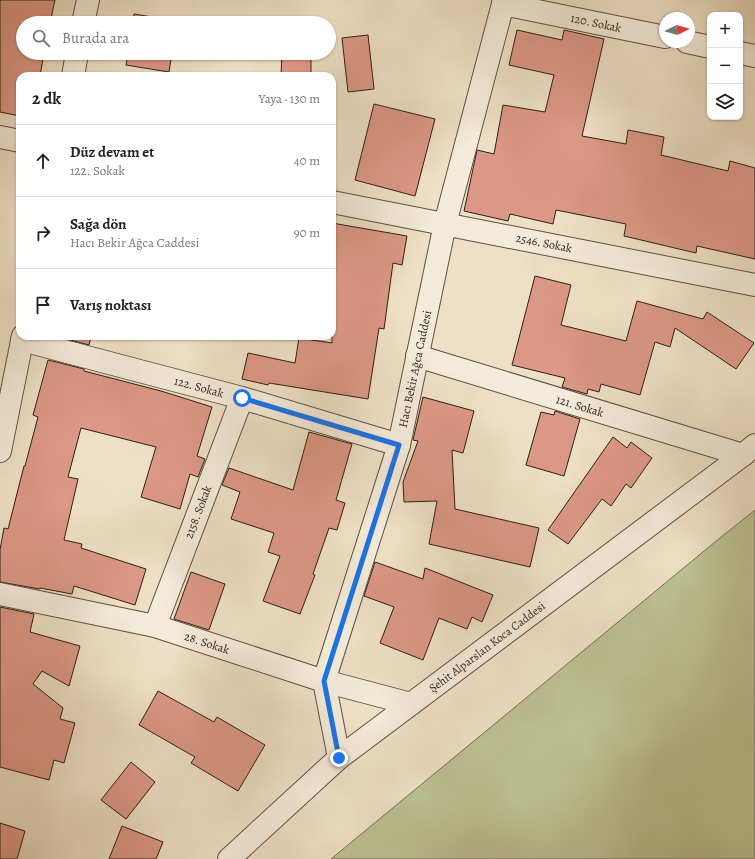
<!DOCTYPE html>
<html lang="tr">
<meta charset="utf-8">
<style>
:root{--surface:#fff;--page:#f6f6f6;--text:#222;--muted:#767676;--line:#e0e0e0}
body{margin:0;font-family:Alegreya,serif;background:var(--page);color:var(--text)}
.controls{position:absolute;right:12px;top:12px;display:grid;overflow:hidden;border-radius:8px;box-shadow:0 1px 3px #0004}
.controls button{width:36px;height:36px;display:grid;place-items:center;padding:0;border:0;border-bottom:1px solid var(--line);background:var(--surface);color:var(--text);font:20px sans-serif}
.compass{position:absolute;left:659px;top:12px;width:36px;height:36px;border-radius:50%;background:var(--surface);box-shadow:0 1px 3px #0004;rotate:85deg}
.stop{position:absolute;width:12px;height:12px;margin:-9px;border:3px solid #1a73e8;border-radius:50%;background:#fff}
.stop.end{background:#1a73e8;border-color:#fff;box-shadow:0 1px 4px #0008}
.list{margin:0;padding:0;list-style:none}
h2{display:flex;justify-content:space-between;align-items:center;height:52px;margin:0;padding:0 16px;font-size:17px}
h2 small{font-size:13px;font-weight:400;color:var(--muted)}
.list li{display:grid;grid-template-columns:26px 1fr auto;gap:12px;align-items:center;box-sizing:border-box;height:72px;padding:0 16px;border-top:1px solid var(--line)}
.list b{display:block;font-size:15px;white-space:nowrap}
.list p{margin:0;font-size:13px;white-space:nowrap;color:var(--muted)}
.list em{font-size:13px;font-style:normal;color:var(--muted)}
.icon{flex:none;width:22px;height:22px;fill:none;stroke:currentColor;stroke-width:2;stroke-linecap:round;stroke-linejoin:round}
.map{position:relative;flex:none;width:755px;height:859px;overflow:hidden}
.search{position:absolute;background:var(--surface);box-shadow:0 1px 3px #0004;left:16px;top:16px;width:320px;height:44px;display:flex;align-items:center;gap:10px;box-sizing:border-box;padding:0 14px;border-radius:22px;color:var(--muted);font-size:15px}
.panel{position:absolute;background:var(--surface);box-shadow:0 1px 3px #0004;left:16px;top:72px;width:320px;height:268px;border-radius:12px}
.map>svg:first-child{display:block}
.green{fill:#bcc192;stroke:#757052}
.building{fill:#dc9886;stroke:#2e1e12}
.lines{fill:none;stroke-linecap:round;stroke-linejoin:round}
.minor-casing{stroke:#5e4e3f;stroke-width:24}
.minor{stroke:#f4ebda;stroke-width:22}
.route{stroke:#1a73e8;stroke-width:5}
.labels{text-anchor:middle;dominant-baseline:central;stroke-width:3;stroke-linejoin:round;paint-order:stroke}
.street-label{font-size:12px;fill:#2e1e12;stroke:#f4ebda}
</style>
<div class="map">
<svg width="755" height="859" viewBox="0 0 755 859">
<rect width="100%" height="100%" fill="#eee0c6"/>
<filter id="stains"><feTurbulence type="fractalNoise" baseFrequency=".005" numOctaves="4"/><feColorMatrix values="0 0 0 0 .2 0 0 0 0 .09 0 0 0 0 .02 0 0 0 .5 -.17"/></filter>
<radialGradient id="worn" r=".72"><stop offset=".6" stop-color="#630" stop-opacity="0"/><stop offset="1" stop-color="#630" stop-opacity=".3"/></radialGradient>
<!-- green -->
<path class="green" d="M755,510V859H331L715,542Z"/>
<!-- building -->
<g class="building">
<path d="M0,0H55L50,23H23V53H44L40,76H20V116L0,112Z"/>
<path d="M134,14L177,21V23H133Z"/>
<path d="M517,30L562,40L564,30L604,39L582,136L626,144L628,130L664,137L661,155L728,171L730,161L755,168V259L697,246L696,253L624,236L626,224L556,210L553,224L510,214L508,221L464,211L477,150L494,154L503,105L545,112L554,75L509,65Z"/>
<path d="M368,35L374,89L348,92L342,38Z"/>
<path d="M128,53H172L169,72L126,65Z"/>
<path d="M282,53L311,55V76H281Z"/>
<path d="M374,104L435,119L415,196L355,180Z"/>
<path d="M332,223L407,236L402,265L393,263L384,329L379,328L368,399L269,383L268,385L242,379L248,353L295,363L299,338L332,343Z"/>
<path d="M535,276L571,285L561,325L626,341L637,301L703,319L707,312L754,343L736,369L675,328L670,347L655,342L640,395L601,384L599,392L588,389L587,394L562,387L565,378L512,365Z"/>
<path d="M56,336H91L89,345Z"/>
<path d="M48,360L84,369V371L161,391L212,407L197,456L205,459L198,477L190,474L180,509L141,497L156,447L81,428L68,477L78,479L64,540L82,544L81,548L146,569L135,605L74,586L72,594L40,588V589L0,582V550L4,528L8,529L24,466H25L38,417L33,415Z"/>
<path d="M423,397L474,411L463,453L452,450L455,509L539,528L530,567L429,544L437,501L404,502L403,482L418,441L413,440Z"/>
<path d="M555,411L580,419L564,476L526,465L541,412L554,415Z"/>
<path d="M309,432L352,444L336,500L345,503L337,530L329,528L313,574L315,575L300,614L263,601L280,556L268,552L274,533L231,519L240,492L222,485L229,468L293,490Z"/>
<path d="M613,437L627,448L631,442L652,458L631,488L626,484L611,506L602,499L568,544L548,530Z"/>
<path d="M375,562L423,579L425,568L493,595L482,622L472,617L467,629L439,618L423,660L380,643L394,607L364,596Z"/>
<path d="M191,572L225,584L209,630L174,619Z"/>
<path d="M0,607L34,614L30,632L80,646L69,686L42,671L33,684L63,708L60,719L75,723L64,763L54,760L49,780L0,767Z"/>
<path d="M158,691L214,722L217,717L265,745L238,791L191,763L195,757L139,725Z"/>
<path d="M131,762L155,782L126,819L101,800Z"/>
<path d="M0,823L25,831L17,859H0Z"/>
<path d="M122,826L163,842L156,859H109Z"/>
</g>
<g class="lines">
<!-- minor casing -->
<g class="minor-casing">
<g id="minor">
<path d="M503,4L665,37"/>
<path d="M83,23L88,0"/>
<path d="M687,42L710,47"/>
<path d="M740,53L755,56"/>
<path d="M73,76L77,53"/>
<path d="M0,137L20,141"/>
<path d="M332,202L755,285"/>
<path d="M22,340L242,398L399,445"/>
<path d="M417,356L743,455"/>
<path d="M0,451L23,336"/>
<path d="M0,594L155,626L324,681L411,704"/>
<path d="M155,626L242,398"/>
<path d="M339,758L324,681L399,445L445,224L504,0"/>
<path d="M229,859L339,758L743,455L755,445"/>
</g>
</g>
<!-- minor -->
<use href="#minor" class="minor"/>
</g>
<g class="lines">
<!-- route -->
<path class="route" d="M242,398L399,445L324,681L339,758"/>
</g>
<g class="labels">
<!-- street labels -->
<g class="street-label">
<text transform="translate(596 23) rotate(12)">120. Sokak</text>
<text transform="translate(544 243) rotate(11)">2546. Sokak</text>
<text transform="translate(415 369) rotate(-78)">Hacı Bekir Ağca Caddesi</text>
<text transform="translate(199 387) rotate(15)">122. Sokak</text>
<text transform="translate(580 406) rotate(17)">121. Sokak</text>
<text transform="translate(198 512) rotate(-69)">2158. Sokak</text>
<text transform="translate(207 643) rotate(18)">28. Sokak</text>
<text transform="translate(487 647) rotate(-37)">Şehit Alparslan Koca Caddesi</text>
</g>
</g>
<rect width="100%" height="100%" filter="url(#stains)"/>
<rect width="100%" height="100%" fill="url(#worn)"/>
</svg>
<div class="controls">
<button>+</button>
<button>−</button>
<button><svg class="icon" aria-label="layers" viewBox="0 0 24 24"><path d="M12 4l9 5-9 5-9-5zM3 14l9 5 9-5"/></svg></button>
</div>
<svg class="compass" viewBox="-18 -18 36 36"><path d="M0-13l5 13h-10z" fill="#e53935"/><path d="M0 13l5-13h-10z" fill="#767676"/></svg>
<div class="stop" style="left:242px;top:398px"></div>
<div class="stop end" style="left:339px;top:758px"></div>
<div class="search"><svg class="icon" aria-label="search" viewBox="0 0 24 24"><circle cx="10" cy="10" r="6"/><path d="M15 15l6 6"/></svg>Burada ara</div>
<section class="panel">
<h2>2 dk<small>Yaya · 130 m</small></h2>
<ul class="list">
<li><svg class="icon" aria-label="ahead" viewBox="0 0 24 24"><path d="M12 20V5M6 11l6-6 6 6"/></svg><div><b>Düz devam et</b><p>122. Sokak</p></div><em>40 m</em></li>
<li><svg class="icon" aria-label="right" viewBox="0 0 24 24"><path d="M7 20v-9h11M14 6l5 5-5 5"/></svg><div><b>Sağa dön</b><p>Hacı Bekir Ağca Caddesi</p></div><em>90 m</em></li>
<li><svg class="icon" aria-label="arrive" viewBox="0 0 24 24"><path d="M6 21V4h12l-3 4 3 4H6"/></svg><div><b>Varış noktası</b></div></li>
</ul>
</section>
</div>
